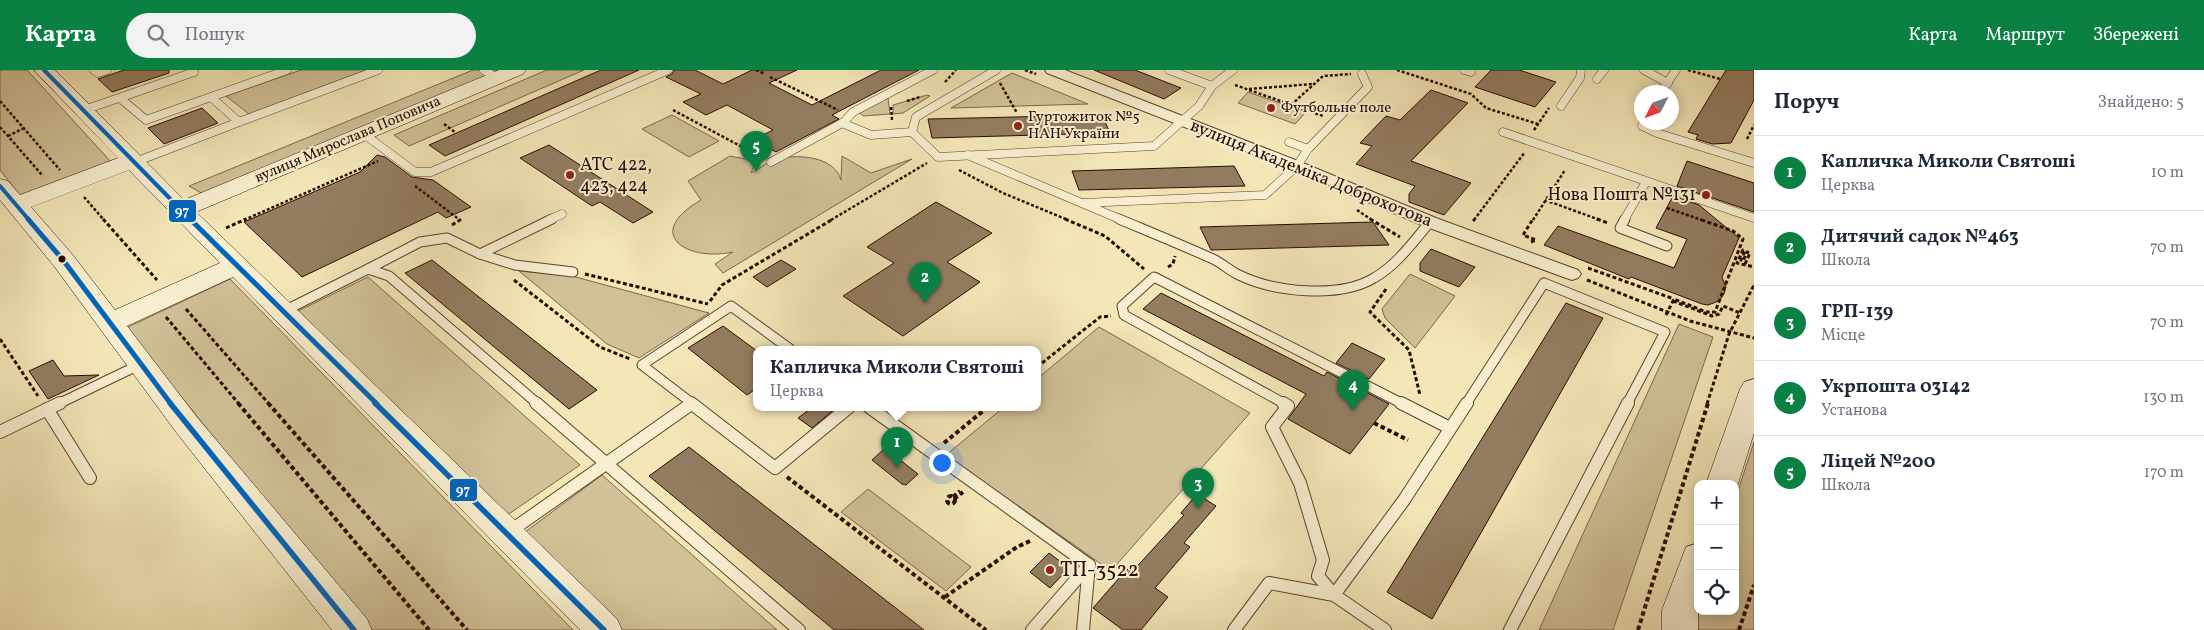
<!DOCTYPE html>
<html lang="uk">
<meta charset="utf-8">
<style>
:root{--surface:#fff;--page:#f2f2f3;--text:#1f2937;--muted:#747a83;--line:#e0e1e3;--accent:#0b8043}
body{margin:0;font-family:Vollkorn,serif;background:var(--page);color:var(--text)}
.controls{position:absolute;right:15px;bottom:15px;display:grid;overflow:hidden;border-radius:10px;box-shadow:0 2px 12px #0003}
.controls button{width:45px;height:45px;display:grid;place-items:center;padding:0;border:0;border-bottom:1px solid var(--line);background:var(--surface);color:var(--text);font:25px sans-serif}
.compass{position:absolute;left:1634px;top:15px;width:45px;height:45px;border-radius:50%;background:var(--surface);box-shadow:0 2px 12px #0003;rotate:228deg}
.you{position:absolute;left:941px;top:392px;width:18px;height:18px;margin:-12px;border:4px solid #fff;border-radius:50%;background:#1a73e8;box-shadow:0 0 0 8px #1a73e833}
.badge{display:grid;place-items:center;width:32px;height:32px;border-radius:50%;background:var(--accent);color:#fff;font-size:16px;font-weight:700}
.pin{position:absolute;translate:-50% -41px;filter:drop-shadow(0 1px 2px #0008)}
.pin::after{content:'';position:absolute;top:26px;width:18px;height:15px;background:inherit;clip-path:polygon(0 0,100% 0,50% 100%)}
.popup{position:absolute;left:753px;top:276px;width:288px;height:65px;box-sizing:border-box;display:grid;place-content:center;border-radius:10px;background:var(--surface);filter:drop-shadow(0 1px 4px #0005);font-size:16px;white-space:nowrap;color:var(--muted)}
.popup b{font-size:19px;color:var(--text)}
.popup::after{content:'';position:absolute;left:50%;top:100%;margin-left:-10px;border:10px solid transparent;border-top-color:var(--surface)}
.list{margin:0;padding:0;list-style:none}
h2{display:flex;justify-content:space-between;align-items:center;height:65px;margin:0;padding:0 20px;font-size:21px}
h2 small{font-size:16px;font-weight:400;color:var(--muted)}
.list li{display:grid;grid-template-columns:32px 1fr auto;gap:15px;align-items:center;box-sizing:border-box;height:75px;padding:0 20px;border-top:1px solid var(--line)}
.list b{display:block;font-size:19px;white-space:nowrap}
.list p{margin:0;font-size:16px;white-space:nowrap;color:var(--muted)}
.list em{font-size:16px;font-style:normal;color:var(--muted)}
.icon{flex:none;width:28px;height:28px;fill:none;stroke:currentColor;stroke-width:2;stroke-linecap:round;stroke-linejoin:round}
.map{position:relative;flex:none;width:1754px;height:560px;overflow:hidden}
header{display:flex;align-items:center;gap:30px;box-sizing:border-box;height:70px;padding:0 25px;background:var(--accent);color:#fff}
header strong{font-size:24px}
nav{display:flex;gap:28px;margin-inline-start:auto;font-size:18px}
.search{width:350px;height:45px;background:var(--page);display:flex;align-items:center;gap:12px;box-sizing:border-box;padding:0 18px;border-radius:28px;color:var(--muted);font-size:19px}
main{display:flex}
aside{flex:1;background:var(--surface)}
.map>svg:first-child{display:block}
.green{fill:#d1c198;stroke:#7e664c}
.building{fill:#937c60;stroke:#2c0a01}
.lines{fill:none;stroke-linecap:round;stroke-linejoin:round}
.lane-far2-casing{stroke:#5e412e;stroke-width:9}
.lane-far1-casing{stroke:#5e412e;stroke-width:11}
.lane-casing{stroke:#5e412e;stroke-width:14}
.street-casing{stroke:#5e412e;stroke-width:2}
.secondary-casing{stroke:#2c0a01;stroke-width:1}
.path-far2{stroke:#2c0a01;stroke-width:2.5;stroke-dasharray:3 2;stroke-linecap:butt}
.path-far1{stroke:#2c0a01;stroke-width:3;stroke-dasharray:4 2.5;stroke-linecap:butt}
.path{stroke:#2c0a01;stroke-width:4;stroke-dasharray:4.5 3;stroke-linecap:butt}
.lane-far2{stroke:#f7efd0;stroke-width:8}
.lane-far1{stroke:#f7efd0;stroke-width:9}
.lane{stroke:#f7efd0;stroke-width:12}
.street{fill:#f7efd0;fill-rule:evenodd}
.secondary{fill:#f7efd0;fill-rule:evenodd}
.bus-1-far2-casing{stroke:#f7efd0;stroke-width:7}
.bus-1-far1-casing{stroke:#f7efd0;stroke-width:9}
.bus-1-casing{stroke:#f7efd0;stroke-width:9}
.bus-1-far2{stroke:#0065bd;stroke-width:4}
.bus-1-far1{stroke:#0065bd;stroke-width:5}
.bus-1{stroke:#0065bd;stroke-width:5.5}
.poi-dot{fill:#8f2418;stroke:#f7efd0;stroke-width:2}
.bus-dot{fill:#2c0a01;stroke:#f7efd0;stroke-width:2}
.labels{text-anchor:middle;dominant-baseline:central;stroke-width:4;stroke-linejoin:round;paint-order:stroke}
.far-poi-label{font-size:15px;fill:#2c0a01;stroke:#f7efd0;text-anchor:start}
.far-street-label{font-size:15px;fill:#2c0a01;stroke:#f7efd0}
.poi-label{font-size:18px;fill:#2c0a01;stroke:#f7efd0;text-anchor:start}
.street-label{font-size:18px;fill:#2c0a01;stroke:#f7efd0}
.near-poi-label{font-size:21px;fill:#2c0a01;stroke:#f7efd0;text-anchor:start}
.line-badge{stroke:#f7efd0;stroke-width:2}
.badge-label{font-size:14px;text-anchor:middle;font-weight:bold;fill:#fff}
</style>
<header>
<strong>Карта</strong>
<div class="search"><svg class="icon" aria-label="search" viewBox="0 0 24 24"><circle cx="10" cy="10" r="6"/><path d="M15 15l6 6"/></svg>Пошук</div>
<nav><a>Карта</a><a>Маршрут</a><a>Збережені</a></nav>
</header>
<main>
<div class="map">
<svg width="1754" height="560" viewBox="0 0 1754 560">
<rect width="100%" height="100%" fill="#f3e6b7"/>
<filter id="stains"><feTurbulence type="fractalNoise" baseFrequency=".004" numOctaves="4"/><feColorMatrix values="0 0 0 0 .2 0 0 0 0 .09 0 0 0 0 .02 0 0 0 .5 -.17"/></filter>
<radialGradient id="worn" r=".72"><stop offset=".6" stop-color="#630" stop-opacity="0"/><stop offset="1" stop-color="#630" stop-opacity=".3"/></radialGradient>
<!-- green -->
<g class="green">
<path d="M0,0H27L112,93L21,127L0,100Z"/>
<path d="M301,0H366L249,44L226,26Z"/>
<path d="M473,0H502L203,124L189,116Z"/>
<path d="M547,0H584L409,76L394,65Z"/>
<path d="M1012,3L1088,34L951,38Z"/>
<path d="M1248,22L1306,42L1295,54L1238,33Z"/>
<path d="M927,25L930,26L903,43L893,44V35Z"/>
<path d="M884,28H888L890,44L863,46L860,43Z"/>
<path d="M672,45L719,71L689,87L642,59Z"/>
<path d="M730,86L756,91L751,103C759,99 767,92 775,90C795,83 835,86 841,110L842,86L871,103L912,89L723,203L715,194L733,182C687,192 642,164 701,130L688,111Z"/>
<path d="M519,201L572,206L709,243L639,288L607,274Z"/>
<path d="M1410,204L1455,226L1415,278L1385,248L1382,239Z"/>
<path d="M368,207L580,395L503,448L296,242Z"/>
<path d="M230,209L573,560H369L126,258Z"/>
<path d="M1679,254L1713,267L1613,560H1539Z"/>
<path d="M1099,257L1250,343L1111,501L946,385L1004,337H1037V309Z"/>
<path d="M1754,372V560H1698L1697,547L1699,541H1735V430Z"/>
<path d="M602,405L777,560H609L517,468Z"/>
<path d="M868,419L971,497L946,521L841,442Z"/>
</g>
<!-- building -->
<g class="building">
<path d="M124,0H169V3L112,22L98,9Z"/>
<path d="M601,0H639L445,86L429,75Z"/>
<path d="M674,0H695L723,14L752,0H797L769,13L812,35L881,0H919L832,45L839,49L776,82L753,70L773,60L727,35L706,45L683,32L701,24L666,7L672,4Z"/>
<path d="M1094,0H1135L1181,18L1164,29Z"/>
<path d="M1491,0H1519L1556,12L1535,37L1475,17Z"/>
<path d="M1726,0H1754V30L1731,73L1712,74L1696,69L1698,65L1688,62Z"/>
<path d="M1431,20L1468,33L1411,91L1471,113L1444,145L1409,132V124L1415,116L1356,94L1372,76L1360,73L1386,46L1400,50Z"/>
<path d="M202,38L218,53L164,74L148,58Z"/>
<path d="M1102,45L1110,63L932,68L928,49Z"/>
<path d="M549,75L653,142L633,153L600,132L592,136L520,88Z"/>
<path d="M377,85L385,87L412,107L433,110L471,137L446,148L438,142L302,207L244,152L360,102Z"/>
<path d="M1687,91L1754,113V142L1677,116Z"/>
<path d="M1234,96L1245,116L1079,120L1072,101Z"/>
<path d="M1673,126L1699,135L1739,168L1722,207L1726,217L1724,224L1719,231L1708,235L1702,234L1631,207L1629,209L1544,175L1558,156L1674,198L1687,169L1656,158Z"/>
<path d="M936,132L992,163L947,192L980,212L903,266L843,226L894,193L867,177Z"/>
<path d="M1373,152L1389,175L1211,180L1200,157Z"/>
<path d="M1431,179L1475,197L1459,217L1420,201V193Z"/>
<path d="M432,190L597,320L569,339L405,203Z"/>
<path d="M781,190L796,199L767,217L753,207Z"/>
<path d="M1161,223L1324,306L1327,302L1389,334L1350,384L1288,349L1306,324L1143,239Z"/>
<path d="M1566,233L1603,248L1432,549L1387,522Z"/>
<path d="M723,256L757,281V318L747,325L688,278Z"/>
<path d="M1352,273L1385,289L1369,309L1336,293Z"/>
<path d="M53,290L64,306L99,305L48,329L29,301Z"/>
<path d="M813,337H837L812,358L798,348Z"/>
<path d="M689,377L924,560H834L649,406Z"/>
<path d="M884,379L890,382L918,404L906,415L902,414L872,390Z"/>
<path d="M1197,424L1216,436L1184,473L1190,477L1155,518L1168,527L1141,560H1123L1093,538L1127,499L1132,502L1184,445L1181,443Z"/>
<path d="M1049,483L1069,498L1050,518L1030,502Z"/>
</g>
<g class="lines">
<!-- lane-far2 casing -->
<g class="lane-far2-casing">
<g id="lane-far2">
<path d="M94,0L98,3L107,0"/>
<path d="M484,0L497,8"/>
<path d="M996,0L916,47L912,62L938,87L1154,76L1199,36L1212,16L1233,0"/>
<path d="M1169,0L1212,16"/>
<path d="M1464,0L1471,2"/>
<path d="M1644,0L1668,13"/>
<path d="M1597,9L1604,0"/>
<path d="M1661,22L1676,0"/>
<path d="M211,27L287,0"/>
<path d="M120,28L146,50L211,27L239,52L135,92"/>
<path d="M1561,36L1580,8L1581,0"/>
<path d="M84,40L194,2L192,0"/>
<path d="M239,52L378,0"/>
<path d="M1644,52L1642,56L1657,63L1754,93"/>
<path d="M842,53L871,65L912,62"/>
<path d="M1503,62L1754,148"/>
<path d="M364,64L415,102H431L668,0"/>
<path d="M1289,72L1308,79"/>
<path d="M968,85L1122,150"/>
<path d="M771,92L844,52L853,42L933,0"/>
<path d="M1083,133L1265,125L1297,96L1308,79L1368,17L1362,4"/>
<path d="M549,150L562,144"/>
<path d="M1624,150L1646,112"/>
</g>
</g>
<!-- lane-far1 casing -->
<g class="lane-far1-casing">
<g id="lane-far1">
<path d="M1119,149C1150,162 1182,175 1213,189C1222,193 1230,201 1239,205C1274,222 1339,229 1374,208C1397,195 1413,172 1430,152"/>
<path d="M1625,149L1620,158L1667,176"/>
<path d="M480,184L552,149"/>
<path d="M368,199L420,172L447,168L480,184L515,195L573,202"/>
<path d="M284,241L368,199L389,206L538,334"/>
<path d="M58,334L141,294"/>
<path d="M693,334L642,295L731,236L790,279"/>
<path d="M1285,334L1124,245L1122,236L1154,207L1403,334"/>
<path d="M1466,334L1544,213L1665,262L1627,334"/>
</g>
</g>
<!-- lane casing -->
<g class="lane-casing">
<g id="lane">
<path d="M536,333L799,560"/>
<path d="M691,333L775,398L849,337"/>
<path d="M1283,333L1288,336L1272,357L1300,413L1323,490L1318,506L1334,525L1404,430L1467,333"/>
<path d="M1401,333L1450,358"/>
<path d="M869,337L1089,495L1032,560"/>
<path d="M47,339L90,408"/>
<path d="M0,362L60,333"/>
<path d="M509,462L691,334"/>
<path d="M1083,560L1089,495"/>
<path d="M1234,560L1269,513L1334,525L1385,560"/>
<path d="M1510,560L1628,333"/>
</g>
</g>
<!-- street casing -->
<g class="street-casing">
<path id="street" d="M1045,0H1065L1303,93L1436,148L1578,200L1581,204L1578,208L1572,210L1566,208L1424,156L1291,99L1047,3Z"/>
</g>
<!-- secondary casing -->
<g class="secondary-casing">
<g id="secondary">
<path d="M34,0H55L184,130L499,0H526L523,4L196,142L617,549L622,560H580L233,207L127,256L196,346L367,549L372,560H332L176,362L54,196L0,130V109L8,111L20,125L118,88ZM129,100L220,193L115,240L72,184L31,137Z"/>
<path d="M1754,309V363L1738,414L1735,419V414H1706L1740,319L1744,312Z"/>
<path d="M1698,473V560H1662V540L1686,477Z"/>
</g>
</g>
<!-- path-far2 -->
<g class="path-far2">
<path d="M756,0L765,4"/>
<path d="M1025,0L1036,4"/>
<path d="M1397,0L1471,24L1486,38L1538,54"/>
<path d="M1688,0L1720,9"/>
<path d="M770,7L838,40"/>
<path d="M945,12L956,0"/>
<path d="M1000,13L1017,43"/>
<path d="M1235,15L1323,46"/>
<path d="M1249,19L1313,14"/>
<path d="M0,31L60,100"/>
<path d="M907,31L920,27"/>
<path d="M1291,35L1323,6L1351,4"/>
<path d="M891,37L892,50"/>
<path d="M673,40L759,86"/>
<path d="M444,54L456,63"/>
<path d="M0,57L43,106"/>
<path d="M1534,60L1549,38"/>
<path d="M8,66L24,58"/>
<path d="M1747,69L1754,55"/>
<path d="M959,100L1003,123L1068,150"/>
<path d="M415,116L460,150"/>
<path d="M84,127L104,150"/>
<path d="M1545,130L1600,150"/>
<path d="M1667,138L1702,150"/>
<path d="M1357,140L1372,150"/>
<path d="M244,150L378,91"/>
<path d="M831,150L927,93"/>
<path d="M1474,150L1525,82"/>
<path d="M1533,150L1565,100"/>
</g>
<!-- path-far1 -->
<g class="path-far1">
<path d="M103,149L157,210"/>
<path d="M1065,149L1105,166L1144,199"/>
<path d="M1370,149L1400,167"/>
<path d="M1597,149L1608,153"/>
<path d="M1473,151L1475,149"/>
<path d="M452,155L460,150L459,149"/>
<path d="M226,158L246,149"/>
<path d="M1531,172L1536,170L1523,165L1533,149"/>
<path d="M1745,194L1750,183L1747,182L1743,191L1741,190L1745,181L1743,180L1737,193L1754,197"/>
<path d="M1168,197L1173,194L1175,186"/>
<path d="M1588,198L1674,229"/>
<path d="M585,204L708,234"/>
<path d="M514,210L600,277L630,289"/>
<path d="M1587,210L1690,251L1754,268"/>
<path d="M1386,219L1370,242L1409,280L1420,325"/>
<path d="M710,231L722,215L833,149"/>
<path d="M1673,231L1712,246L1719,244L1723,236L1740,243"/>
<path d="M186,239L269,334"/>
<path d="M1666,245L1674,229L1706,242H1715L1743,169L1733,161L1699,149"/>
<path d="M166,247L239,334"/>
<path d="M0,269L38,326"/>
<path d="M1037,297L1100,247L1111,246"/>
<path d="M1707,334L1729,264L1754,215"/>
</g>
<!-- path -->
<g class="path">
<path d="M238,333L429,560"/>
<path d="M268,333L467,560"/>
<path d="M1374,353L1408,370"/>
<path d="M944,373L988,337"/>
<path d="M787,407L986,560"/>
<circle cx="951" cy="430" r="4"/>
<path d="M953,427L960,421"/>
<path d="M954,429L963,422"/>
<path d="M945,527L1017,477L1030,471"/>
<path d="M1638,560L1708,333"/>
<path d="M1739,560L1754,515"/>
</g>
<!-- lane-far2 -->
<use href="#lane-far2" class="lane-far2"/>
<!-- lane-far1 -->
<use href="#lane-far1" class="lane-far1"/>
<!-- lane -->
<use href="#lane" class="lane"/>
<!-- street -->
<use href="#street" class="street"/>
<!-- secondary -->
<use href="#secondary" class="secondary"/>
<!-- bus-1-far2 casing -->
<g class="bus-1-far2-casing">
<g id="bus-1-far2">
<path d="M44,0L191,150"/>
<path d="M0,116L29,150"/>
</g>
</g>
<!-- bus-1-far1 casing -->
<g class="bus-1-far1-casing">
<g id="bus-1-far1">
<path d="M28,149L63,190L171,334"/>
<path d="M190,149L377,334"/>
</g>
</g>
<!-- bus-1 casing -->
<g class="bus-1-casing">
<g id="bus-1">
<path d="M170,333L354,560"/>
<path d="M375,333L604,560"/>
</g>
</g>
<!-- bus-1-far2 -->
<use href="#bus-1-far2" class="bus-1-far2"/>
<!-- bus-1-far1 -->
<use href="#bus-1-far1" class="bus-1-far1"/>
<!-- bus-1 -->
<use href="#bus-1" class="bus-1"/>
</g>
<!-- markers -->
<g class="poi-dot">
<circle cx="1271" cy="38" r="5"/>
<circle cx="1018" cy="56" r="5"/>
<circle cx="570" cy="105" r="5"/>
<circle cx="1706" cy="125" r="5"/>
<circle cx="1050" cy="500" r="5"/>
</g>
<circle class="bus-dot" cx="62" cy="189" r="4.5"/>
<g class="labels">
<!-- far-poi labels -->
<g class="far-poi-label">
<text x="1281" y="38">Футбольне поле</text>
<text x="1028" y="47">Гуртожиток №5<tspan x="1028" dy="17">НАН України</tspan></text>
</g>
<!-- far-street labels -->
<g class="far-street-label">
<text transform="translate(348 70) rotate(-23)">вулиця Мирослава Поповича</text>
</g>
<!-- poi labels -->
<g class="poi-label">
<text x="580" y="95">АТС 422,<tspan x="580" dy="21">423, 424</tspan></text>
<text x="1696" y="125" text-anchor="end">Нова Пошта №131</text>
</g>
<!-- street labels -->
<g class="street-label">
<text transform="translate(1311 104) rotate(22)">вулиця Академіка Доброхотова</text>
</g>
<!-- near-poi labels -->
<g class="near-poi-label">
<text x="1060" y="500">ТП-3522</text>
</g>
</g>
<g class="line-badge">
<rect x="168" y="129" width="29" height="24" rx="5" fill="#0065bd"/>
<rect x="449" y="408" width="29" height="24" rx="5" fill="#0065bd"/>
</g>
<g class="badge-label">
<text x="182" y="146">97</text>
<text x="463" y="425">97</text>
</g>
<rect width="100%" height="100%" filter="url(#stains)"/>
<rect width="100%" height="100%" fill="url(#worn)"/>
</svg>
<div class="controls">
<button>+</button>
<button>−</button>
<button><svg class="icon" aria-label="locate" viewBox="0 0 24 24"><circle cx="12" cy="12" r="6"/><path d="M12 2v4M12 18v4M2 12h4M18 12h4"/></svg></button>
</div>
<svg class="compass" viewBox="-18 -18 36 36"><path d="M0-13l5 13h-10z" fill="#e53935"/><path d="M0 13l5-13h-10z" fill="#747a83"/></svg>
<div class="you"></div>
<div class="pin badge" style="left:897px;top:398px">1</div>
<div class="popup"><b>Капличка Миколи Святоші</b>Церква</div>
<div class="pin badge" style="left:925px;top:233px">2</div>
<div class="pin badge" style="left:1198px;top:439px">3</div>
<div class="pin badge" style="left:1353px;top:341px">4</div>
<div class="pin badge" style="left:756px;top:102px">5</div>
</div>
<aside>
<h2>Поруч<small>Знайдено: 5</small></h2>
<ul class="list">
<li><span class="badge">1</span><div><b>Капличка Миколи Святоші</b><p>Церква</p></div><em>10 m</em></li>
<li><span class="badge">2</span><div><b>Дитячий садок №463</b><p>Школа</p></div><em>70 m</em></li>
<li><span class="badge">3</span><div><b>ГРП-139</b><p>Місце</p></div><em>70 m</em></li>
<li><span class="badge">4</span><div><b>Укрпошта 03142</b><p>Установа</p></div><em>130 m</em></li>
<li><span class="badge">5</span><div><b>Ліцей №200</b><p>Школа</p></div><em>170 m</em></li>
</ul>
</aside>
</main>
